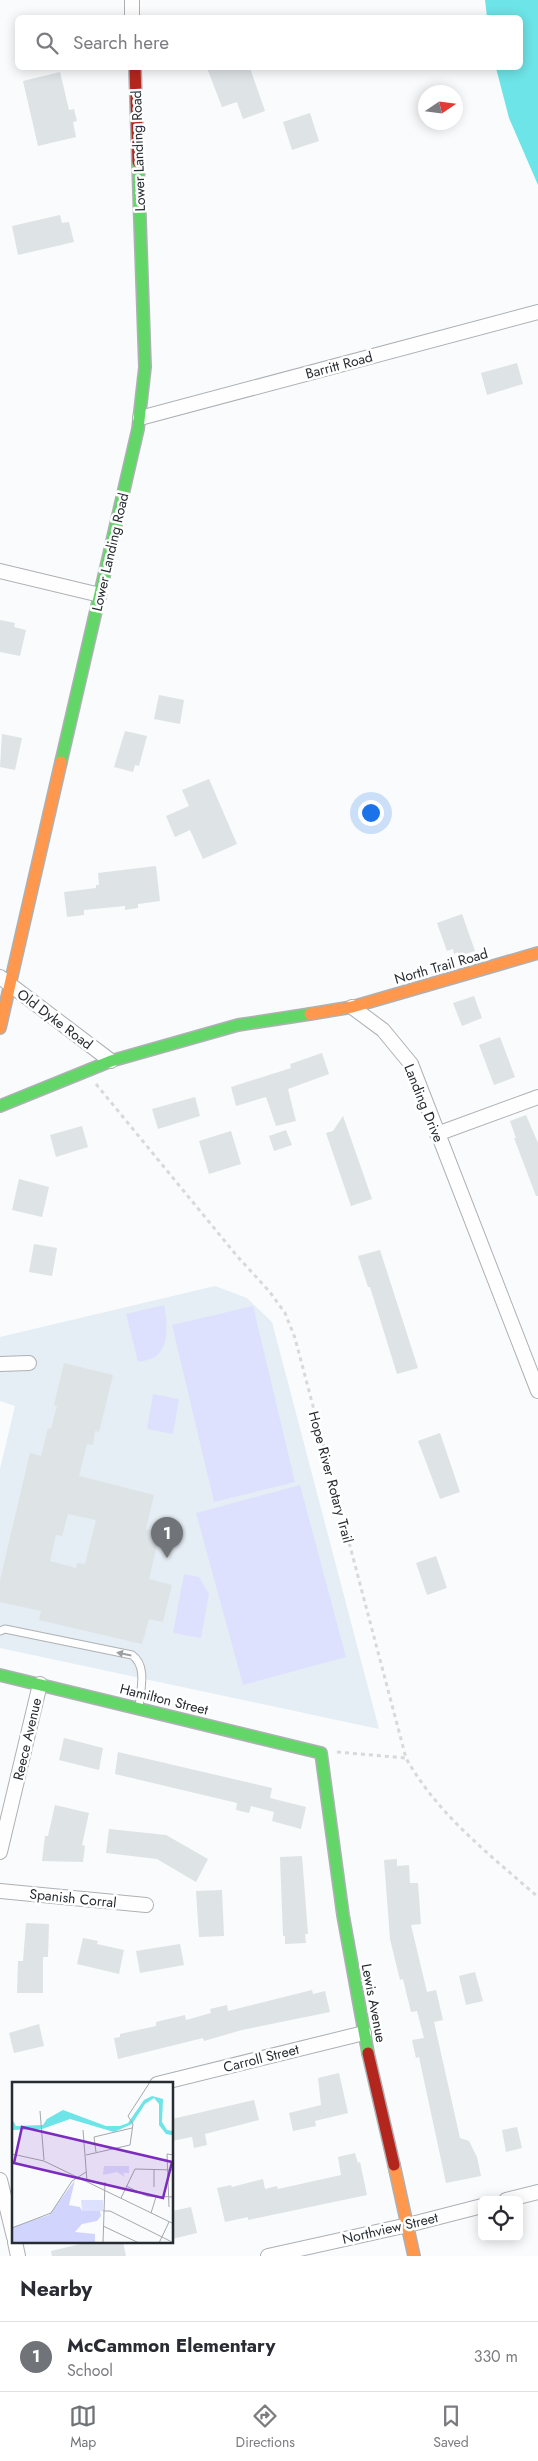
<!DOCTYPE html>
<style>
:root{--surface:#fff;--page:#f2f2f3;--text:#2b2b33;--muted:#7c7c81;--line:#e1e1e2;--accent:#707478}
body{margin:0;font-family:Jost,sans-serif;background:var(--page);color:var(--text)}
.controls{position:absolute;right:15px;bottom:15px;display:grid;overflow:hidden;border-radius:8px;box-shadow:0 2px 12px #0003}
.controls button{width:45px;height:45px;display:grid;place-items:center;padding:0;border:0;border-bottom:1px solid var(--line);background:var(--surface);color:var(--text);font:25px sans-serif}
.compass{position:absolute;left:418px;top:85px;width:45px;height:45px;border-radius:50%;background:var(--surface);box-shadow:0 2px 12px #0003;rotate:77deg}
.you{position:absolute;left:370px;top:812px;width:18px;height:18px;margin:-12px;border:4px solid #fff;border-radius:50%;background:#1a73e8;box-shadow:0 0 0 8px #1a73e833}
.badge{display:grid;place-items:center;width:32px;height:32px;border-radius:50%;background:var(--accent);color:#fff;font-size:16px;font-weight:700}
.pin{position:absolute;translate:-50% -41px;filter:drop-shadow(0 1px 2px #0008)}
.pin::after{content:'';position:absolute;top:26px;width:18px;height:15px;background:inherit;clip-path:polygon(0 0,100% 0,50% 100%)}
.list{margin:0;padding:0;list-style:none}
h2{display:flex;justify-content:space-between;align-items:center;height:65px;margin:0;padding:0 20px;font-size:21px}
h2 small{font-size:16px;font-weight:400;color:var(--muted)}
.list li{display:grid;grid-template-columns:32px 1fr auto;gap:15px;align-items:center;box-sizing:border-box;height:70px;padding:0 20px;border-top:1px solid var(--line)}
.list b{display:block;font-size:19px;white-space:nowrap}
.list p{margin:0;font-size:16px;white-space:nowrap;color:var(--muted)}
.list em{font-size:16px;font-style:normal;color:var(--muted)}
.icon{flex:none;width:28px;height:28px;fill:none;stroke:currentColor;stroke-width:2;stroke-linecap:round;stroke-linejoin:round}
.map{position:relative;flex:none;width:538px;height:2256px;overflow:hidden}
.search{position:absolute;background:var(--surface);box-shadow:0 2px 12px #0003;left:15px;right:15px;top:15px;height:55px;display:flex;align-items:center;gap:12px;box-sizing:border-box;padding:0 18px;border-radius:8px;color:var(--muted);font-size:19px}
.sheet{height:135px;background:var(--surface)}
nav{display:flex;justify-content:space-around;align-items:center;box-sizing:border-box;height:70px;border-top:1px solid var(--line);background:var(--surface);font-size:14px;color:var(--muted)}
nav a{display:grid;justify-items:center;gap:2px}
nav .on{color:var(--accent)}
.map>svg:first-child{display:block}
.built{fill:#e5eef4}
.green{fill:#dee1fe}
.water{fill:#6de4e7}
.building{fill:#dee3e5;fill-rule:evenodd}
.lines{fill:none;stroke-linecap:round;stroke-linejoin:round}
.lane-casing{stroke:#aeb1b4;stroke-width:9}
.street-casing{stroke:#aeb1b4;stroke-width:16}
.fast-casing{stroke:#aeb1b4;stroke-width:14}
.slow-casing{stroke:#aeb1b4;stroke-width:14}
.jam-casing{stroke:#aeb1b4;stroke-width:14}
.path{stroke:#d8d9da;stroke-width:3;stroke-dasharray:4 4;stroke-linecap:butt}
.lane{stroke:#fefeff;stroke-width:7}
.street{stroke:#fefeff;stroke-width:14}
.fast{stroke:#63d668;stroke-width:11}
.slow{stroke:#ff974d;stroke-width:11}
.jam{stroke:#b3261e;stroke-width:11}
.oneway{fill:#9da0a2}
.labels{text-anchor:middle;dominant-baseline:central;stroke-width:5;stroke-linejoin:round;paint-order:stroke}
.street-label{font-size:14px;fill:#262c31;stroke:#fff}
.inset-road{fill:none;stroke:#a5a8ab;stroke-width:1}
.view{fill:#7b2cbf;fill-opacity:0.15;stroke:#7b2cbf;stroke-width:2.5}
.inset-edge{fill:none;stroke:#262c31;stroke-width:2.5}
</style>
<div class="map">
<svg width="538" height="2256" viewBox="0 0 538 2256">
<rect width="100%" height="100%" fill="#f9fbfd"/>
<!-- built -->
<path class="built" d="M215,1286L247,1298L272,1322L379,1729L0,1648V1469L15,1406L0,1401V1337Z"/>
<!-- green -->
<g class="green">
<path d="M164,1305C167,1321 171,1348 153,1358C149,1360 142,1361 138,1362L126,1314Z"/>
<path d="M253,1306L295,1482L214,1502L172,1325Z"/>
<path d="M153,1394L179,1399L173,1434L147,1429Z"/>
<path d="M300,1485L346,1657L243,1685L196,1513Z"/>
<path d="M184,1574L199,1577L209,1594L201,1638L173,1633Z"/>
</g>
<!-- water -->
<path class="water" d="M485,0H538V185L509,118L496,68H520V18L487,17Z"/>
<!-- building -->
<g class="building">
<path d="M207,68H250L265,111L243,119L237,102L222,107Z"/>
<path d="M60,72L69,110L74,109L77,121L73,122L76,137L38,146L23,81Z"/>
<path d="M310,113L319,141L292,150L283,122Z"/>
<path d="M60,215L62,223L69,222L74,242L18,255L12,226Z"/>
<path d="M517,363L523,384L487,395L481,373Z"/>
<path d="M0,620L15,623L14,627L26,630L20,656L0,652Z"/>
<path d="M159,695L184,700L180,724L154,719Z"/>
<path d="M125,731L147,736L139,766L135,765L133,772L114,767Z"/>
<path d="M2,734L22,738L15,770L0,767Z"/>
<path d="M209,779L237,844L203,859L190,830L175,837L166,816L189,806L182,790Z"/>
<path d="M156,866L160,901L138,904V908L125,910V906L84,910V915L67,917L64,892L96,888V885H99L98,873Z"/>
<path d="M462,914L475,951L459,956L458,952L454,954L453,949L447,951L437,923Z"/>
<path d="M474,996L482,1018L462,1026L453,1003Z"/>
<path d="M500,1037L515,1077L494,1085L479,1045Z"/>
<path d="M322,1053L329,1074L288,1089L296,1121L276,1126L266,1097L236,1106L231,1087L291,1068L290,1064Z"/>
<path d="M195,1097L200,1116L158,1129L152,1109Z"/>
<path d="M526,1115L538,1143V1196H536L514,1138H516L510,1121Z"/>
<path d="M343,1116L372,1199L351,1206L326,1133L333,1131Z"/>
<path d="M82,1126L88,1147L56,1157L50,1135Z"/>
<path d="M286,1130L292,1145L274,1151L269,1136Z"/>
<path d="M231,1131L241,1164L209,1174L199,1141Z"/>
<path d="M19,1179L49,1187L42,1217L12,1210Z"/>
<path d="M34,1244L57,1248L52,1276L29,1272Z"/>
<path d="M380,1250L418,1368L397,1374L370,1287H368L358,1256Z"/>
<path d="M64,1363L113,1375L99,1432L95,1431L93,1445L87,1444L79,1476L154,1495L146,1529L160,1532L149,1579L172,1585L163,1622L149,1619L142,1644L39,1620L41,1611L0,1602V1580L30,1453L41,1456L48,1428L51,1429L57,1406L54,1405ZM68,1514L96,1520L85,1564L77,1563L76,1568L50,1561L56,1535L62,1536Z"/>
<path d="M440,1433L460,1492L440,1499L418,1441Z"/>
<path d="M436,1556L447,1588L427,1595L416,1563Z"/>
<path d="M64,1738L103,1748L99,1770L59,1760Z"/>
<path d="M118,1752L272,1788L270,1798L306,1807L301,1829L272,1821L274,1812L251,1806L249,1813L236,1810L237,1803L115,1774Z"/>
<path d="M55,1805L89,1813L82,1845L85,1846L83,1862L42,1861L45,1836H48Z"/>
<path d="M109,1829L166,1835L208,1859L196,1882L157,1859L106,1853Z"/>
<path d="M302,1856L308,1934H305L306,1943L285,1944V1936H283L280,1857Z"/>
<path d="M397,1859V1866L409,1865L410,1883H418L421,1924L411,1925L427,1992L436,1990L443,2020L434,2022L460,2138L469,2141L477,2157L481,2176L446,2183L419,2057L416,2058L412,2040L424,2038L417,2011L411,2012L403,1979L400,1980L390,1939L384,1860Z"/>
<path d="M222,1890L224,1936L199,1937L196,1891Z"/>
<path d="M26,1923L49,1924L48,1957H43V1993H17L18,1961H23Z"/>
<path d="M83,1938L98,1941L97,1944L124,1950L119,1974L77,1964Z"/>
<path d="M180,1944L184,1965L140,1973L136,1951Z"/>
<path d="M475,1972L483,2001L466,2005L459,1976Z"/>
<path d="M312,1990L313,1994L325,1991L330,2012L242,2030L204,2041L203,2038L118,2059L114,2038L120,2037V2034L156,2026V2022L185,2015L186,2020L211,2013L210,2009L227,2005L228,2011Z"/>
<path d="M39,2024L44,2046L14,2053L9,2033Z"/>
<path d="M339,2073L348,2113L315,2121L316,2126L293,2131L289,2113L321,2105L318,2078Z"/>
<path d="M254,2100L259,2120L205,2134L207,2145L194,2148L192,2137L172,2141V2119Z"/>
<path d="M517,2127L522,2148L506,2152L502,2130Z"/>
<path d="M355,2153L358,2163L360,2162L367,2195L248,2220V2217L225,2222L217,2188L231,2185L232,2187L263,2179L265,2189L277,2186L278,2189L341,2175L338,2157Z"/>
<path d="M191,2207L197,2233L172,2239V2211Z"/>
<path d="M89,2242H123L126,2256H52L51,2251Z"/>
</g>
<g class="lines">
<!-- lane casing -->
<g class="lane-casing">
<path id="lane" d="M0,1631L5,1629L132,1655C148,1666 140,1691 139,1708"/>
</g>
<!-- street casing -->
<g class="street-casing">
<g id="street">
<path d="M132,0V18"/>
<path d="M140,418L538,312"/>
<path d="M0,571L100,595"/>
<path d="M0,977L111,1061"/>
<path d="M352,1007L383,1030L411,1064L538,1391"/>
<path d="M437,1134L538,1097"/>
<path d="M0,1364L29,1363"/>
<path d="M0,1852L40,1684"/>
<path d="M0,1891L146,1905"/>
<path d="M157,2084L364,2033"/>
<path d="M0,2180L14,2237"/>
<path d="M506,2200L538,2192"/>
<path d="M15,2242L18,2256"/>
<path d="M268,2256L408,2225L482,2206"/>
</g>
</g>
<!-- fast casing -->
<g class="fast-casing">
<g id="fast">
<path d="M61,762L138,429L145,367L138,162"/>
<path d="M0,1106L111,1061L238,1025L310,1014"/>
<path d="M0,1675L321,1753L343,1915L368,2053"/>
</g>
</g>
<!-- slow casing -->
<g class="slow-casing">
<g id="slow">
<path d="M310,1014L352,1007L538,953"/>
<path d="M0,1028L61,762"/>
<path d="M394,2165L414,2256"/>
</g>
</g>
<!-- jam casing -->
<g class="jam-casing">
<g id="jam">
<path d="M135,68L138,162"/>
<path d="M368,2053L394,2165"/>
</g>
</g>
<!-- path -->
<g class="path">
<path d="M96,1084L237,1256L269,1291L285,1313L295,1338L406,1758C437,1814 490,1855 538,1897"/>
<path d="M337,1752L406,1758"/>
</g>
<!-- lane -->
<use href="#lane" class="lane"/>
<!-- street -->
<use href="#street" class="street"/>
<!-- fast -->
<use href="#fast" class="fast"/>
<!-- slow -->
<use href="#slow" class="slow"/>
<!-- jam -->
<use href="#jam" class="jam"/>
</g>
<!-- one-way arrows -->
<defs><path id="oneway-solid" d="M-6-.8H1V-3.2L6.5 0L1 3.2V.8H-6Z" transform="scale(1.25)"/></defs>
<use class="oneway" href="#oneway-solid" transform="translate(124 1654) rotate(-168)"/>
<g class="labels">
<!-- street labels -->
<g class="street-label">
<text transform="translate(138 151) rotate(-92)">Lower Landing Road</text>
<text transform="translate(339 365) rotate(-15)">Barritt Road</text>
<text transform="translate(110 552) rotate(-77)">Lower Landing Road</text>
<text transform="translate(441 966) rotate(-16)">North Trail Road</text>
<text transform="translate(55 1019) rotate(37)">Old Dyke Road</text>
<text transform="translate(424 1103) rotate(68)">Landing Drive</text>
<text transform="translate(331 1477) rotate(75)">Hope River Rotary Trail</text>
<text transform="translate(164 1699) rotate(14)">Hamilton Street</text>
<text transform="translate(27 1739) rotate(-77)">Reece Avenue</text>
<text transform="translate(73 1898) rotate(6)">Spanish Corral</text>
<text transform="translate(374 2003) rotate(79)">Lewis Avenue</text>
<text transform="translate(261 2058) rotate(-14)">Carroll Street</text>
<text transform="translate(390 2228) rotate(-13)">Northview Street</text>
</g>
</g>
<!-- overview -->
<g transform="translate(12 2082)">
<rect width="161" height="161" fill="#f9fbfd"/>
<path d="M92,84H117V91H111L113,95L105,90L91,93ZM69,118H91V129H70Z" fill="#dee1fe"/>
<path d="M63,98L57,123L68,125L70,129H88L89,134L85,139L70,142L63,150L83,152V161L0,160V145L37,133Z" fill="#d1d5fe"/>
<path d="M140,14L151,17L150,40L155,48L161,49L160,53L154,52L147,43V22L142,16L133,22L120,42L102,50L58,37L30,47L0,48V37L4,44L31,43L35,37L51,28L94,44H108L116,41L132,18Z" fill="#6de4e7"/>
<path class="inset-road" d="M28,29L32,78M71,48L75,99M84,70L82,55L120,46M0,72L32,79L162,142M74,73L118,63L121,42L116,34L138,0M142,88V105M114,104L135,114L162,115M109,116L123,87L162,88M157,125L155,72L162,73M91,129H98L162,161M139,131L144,115M91,144L127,161M0,146L39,131L60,99L74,90M91,161L93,100M147,161L157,140"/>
<path class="view" d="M10,45L160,80L151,116L2,81Z"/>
<rect width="161" height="161" class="inset-edge"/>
</g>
</svg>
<div class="controls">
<button><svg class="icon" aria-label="locate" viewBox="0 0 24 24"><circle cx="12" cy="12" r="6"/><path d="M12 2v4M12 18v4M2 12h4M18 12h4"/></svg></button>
</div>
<svg class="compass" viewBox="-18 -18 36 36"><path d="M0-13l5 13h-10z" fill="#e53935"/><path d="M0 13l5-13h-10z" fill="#7c7c81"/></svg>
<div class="you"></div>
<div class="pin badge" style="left:167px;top:1558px">1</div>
<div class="search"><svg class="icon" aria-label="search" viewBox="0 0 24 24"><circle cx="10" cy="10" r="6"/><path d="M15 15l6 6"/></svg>Search here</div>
</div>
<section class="sheet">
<h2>Nearby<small></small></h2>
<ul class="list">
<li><span class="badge">1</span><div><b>McCammon Elementary</b><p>School</p></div><em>330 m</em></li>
</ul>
</section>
<nav>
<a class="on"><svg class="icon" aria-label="map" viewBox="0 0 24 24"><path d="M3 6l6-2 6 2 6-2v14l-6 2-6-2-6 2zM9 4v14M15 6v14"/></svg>Map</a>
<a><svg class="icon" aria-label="directions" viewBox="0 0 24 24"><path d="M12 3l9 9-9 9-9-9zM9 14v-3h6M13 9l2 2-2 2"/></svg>Directions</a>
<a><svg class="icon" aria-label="saved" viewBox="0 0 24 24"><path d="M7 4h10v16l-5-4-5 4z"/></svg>Saved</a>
</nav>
